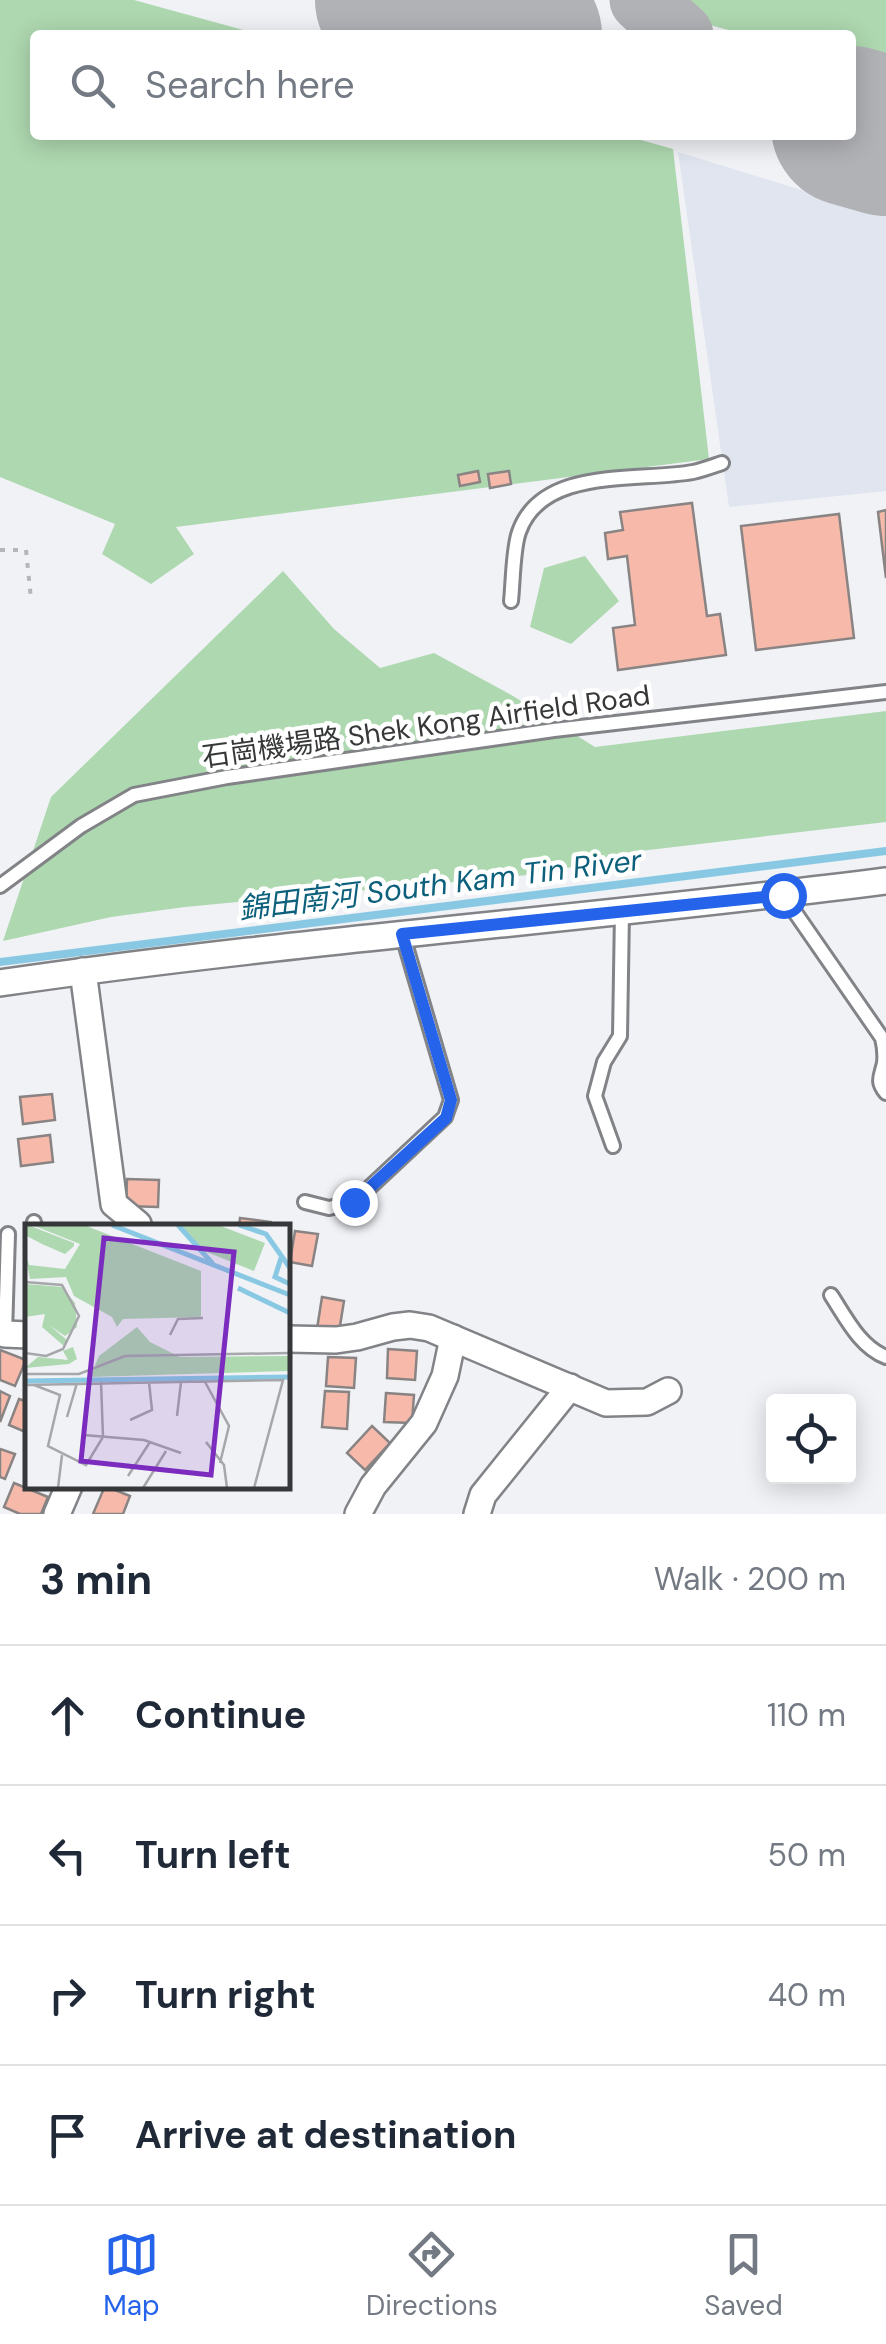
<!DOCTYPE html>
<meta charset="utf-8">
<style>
:root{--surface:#fff;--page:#f6f6f7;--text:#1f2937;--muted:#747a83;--line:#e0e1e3;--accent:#2563eb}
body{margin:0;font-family:"DM Sans","Noto Sans TC",sans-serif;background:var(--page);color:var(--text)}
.controls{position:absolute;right:30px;bottom:30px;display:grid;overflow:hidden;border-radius:10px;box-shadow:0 5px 25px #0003}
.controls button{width:90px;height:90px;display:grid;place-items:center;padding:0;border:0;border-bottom:2px solid var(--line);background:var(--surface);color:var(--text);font:50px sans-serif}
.stop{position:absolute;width:30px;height:30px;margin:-22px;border:8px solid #2563eb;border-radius:50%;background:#fff}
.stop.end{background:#2563eb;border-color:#fff;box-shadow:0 2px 10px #0008}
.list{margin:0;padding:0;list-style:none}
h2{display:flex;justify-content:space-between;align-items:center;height:130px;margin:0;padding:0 40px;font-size:42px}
h2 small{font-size:32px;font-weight:400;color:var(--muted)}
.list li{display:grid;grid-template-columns:65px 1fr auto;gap:30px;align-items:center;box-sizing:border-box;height:140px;padding:0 40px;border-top:2px solid var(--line)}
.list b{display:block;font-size:38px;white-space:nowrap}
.list em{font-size:32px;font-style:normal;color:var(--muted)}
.icon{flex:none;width:55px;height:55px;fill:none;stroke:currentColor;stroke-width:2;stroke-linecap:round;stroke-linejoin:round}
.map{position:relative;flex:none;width:886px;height:1514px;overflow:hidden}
.search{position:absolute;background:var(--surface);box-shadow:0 5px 25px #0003;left:30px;right:30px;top:30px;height:110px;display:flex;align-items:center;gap:25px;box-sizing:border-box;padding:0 35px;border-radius:10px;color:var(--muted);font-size:38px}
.sheet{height:690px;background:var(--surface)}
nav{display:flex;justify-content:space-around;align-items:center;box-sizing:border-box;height:140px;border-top:2px solid var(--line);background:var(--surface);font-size:28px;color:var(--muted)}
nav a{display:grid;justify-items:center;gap:5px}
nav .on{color:var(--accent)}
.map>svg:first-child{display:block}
.built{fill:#e0e5f0}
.green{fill:#aed8b0}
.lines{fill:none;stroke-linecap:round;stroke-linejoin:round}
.stream{stroke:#89c8e3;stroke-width:8}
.taxiway{stroke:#b1b2b6;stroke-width:65}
.runway{stroke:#b1b2b6;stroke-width:160}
.building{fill:#f7baaa;stroke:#898483;stroke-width:2.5}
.service-casing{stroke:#828387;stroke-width:18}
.minor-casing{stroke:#828387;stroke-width:30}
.path{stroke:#b4b6b9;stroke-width:4;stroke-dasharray:5 8;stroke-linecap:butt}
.service{stroke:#fff;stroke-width:12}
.minor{stroke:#fff;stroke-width:25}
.route{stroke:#2563eb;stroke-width:12}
.labels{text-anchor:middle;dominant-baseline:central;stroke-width:9;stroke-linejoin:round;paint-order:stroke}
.street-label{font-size:28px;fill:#363738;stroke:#fff}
.water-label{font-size:30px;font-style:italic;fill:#0c607b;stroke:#fff}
.inset-river{fill:none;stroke:#89c8e3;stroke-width:5}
.inset-road{fill:none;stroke:#a6a7aa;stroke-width:2.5}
.view{fill:#7b2cbf;fill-opacity:0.15;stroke:#7b2cbf;stroke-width:5}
.inset-edge{fill:none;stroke:#363738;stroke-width:5}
</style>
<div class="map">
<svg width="886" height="1514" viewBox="0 0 886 1514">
<rect width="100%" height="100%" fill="#f0f2f6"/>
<!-- built -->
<path class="built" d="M678,152L886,216V491L729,507Z"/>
<!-- green -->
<g class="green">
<path d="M0,0H134L261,35H35V135H623L673,149L709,459L176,527L194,554L151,584L102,554L115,524L0,477Z"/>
<path d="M665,0H886V73L851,64V35H747L684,18Z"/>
<path d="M585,556L619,601L571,644L530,627L544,568Z"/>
<path d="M283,571L334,629L380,668L434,653L513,696L595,747L886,711V822L623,853L549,873L185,907L111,917L3,941L51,797Z"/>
</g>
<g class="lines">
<!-- stream -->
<path class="stream" d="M0,962L886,851"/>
<!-- taxiway -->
<path class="taxiway" d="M642,0L681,35"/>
<!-- runway -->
<g class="runway">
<path d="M395,0L522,35"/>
<path d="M851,126L886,136"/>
</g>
</g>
<!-- building -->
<g class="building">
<path d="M478,471L480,482L460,486L458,475Z"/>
<path d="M509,471L511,484L490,488L488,474Z"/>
<path d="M692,503L707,616L720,614L726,655L618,670L613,628L635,625L627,556L608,559L605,533L623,530L620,512Z"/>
<path d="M886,510V578L878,512Z"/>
<path d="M839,514L854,638L756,650L741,526Z"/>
<path d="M52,1094L55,1120L23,1124L20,1097Z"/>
<path d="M50,1135L53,1162L21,1166L18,1139Z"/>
<path d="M127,1179L159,1180L158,1207L126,1206Z"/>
<path d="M240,1218L271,1222V1226H239Z"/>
<path d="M295,1231L318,1234L312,1266L290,1262Z"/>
<path d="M322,1297L344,1301L339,1332L317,1329Z"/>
<path d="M388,1349L417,1351L415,1380L387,1378Z"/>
<path d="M0,1350L26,1360L15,1386L0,1380Z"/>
<path d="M328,1357L356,1358L354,1388L326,1386Z"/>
<path d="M0,1391L10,1396L0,1422Z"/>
<path d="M325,1391L349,1392L347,1429L322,1427Z"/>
<path d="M386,1393L414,1395L412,1423L384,1422Z"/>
<path d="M19,1399L28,1402V1433L9,1425Z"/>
<path d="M372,1426L390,1443L365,1470L347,1453Z"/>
<path d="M0,1449L15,1454L5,1479L0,1477Z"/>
<path d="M14,1483L48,1497L41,1514H20L4,1507Z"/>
<path d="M105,1486L130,1496L123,1514H93Z"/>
</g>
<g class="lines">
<!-- service casing -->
<g class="service-casing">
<g id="service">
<path d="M511,601C513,583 513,548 519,532C542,466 638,482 693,472C703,470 713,466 722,463"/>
<path d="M0,886L81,826L134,795L227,777L554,730L886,692"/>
<path d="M783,895L882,1038C884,1046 885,1054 884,1063C881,1077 876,1081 886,1093"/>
<path d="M613,1146L595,1096L604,1062L620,1036L622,912"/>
<path d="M305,1202L329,1208L354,1202L445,1117L451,1100L402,933"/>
<path d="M33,1226L34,1222"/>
<path d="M831,1295C846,1318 860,1347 886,1357"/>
<path d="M5,1334L8,1234"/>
</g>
</g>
<!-- minor casing -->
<g class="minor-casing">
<g id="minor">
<path d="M83,971L114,1204L138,1224L137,1226"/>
<path d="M0,983C294,940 591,919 886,881"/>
<path d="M5,1334L28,1335"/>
<path d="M288,1339L336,1340L357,1337L393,1327L410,1325L429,1328L606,1403L647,1402L668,1391"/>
<path d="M57,1514L69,1486"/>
<path d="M358,1514L373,1486L424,1423L445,1376L453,1338"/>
<path d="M477,1514L483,1495L570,1387"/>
</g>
</g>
<!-- path -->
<path class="path" d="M0,550H26L31,599"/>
<!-- service -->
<use href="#service" class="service"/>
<!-- minor -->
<use href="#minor" class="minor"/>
</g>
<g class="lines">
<!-- route -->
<path class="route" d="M354,1202L446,1118L451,1100L402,934L783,895"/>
</g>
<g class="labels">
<!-- street labels -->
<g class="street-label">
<text transform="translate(426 726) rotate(-8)">石崗機場路 Shek Kong Airfield Road</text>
</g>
<!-- water labels -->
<g class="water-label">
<text transform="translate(440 884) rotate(-7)">錦田南河 South Kam Tin River</text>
</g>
</g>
<!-- overview -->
<g transform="translate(25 1224)">
<rect width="265" height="265" fill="#f0f2f6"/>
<path d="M3,1L49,19V22L40,30L17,20L0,11ZM7,1H59L176,47V93L98,95L92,103L87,93L49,72L41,53L5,55L0,29L4,41L40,45L55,20ZM156,1H193L240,19L229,47L179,27ZM0,60L37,63L50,79L52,103L40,112L24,101L42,116L39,122L17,103L20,90L0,93ZM112,103L125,118L155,133L265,132V147L65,153L74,132ZM48,123L52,135L44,140L0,144L13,133L43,136L38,127Z" fill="#aed8b0"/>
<path class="inset-river" d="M87,1L265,71M153,1L188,40M214,1L241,10L265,44M256,34L250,53L265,60M213,64L265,89M0,157L265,153"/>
<path class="inset-road" d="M0,58L37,61L54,92L38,125L21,132L0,129M145,111L153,95L178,94M0,150H54L100,132L265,129M180,158L204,202L195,239M0,161L258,156L229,264M9,161L35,171L23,222L61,241L78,213L76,158M152,192L156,158M42,193L52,159M61,196L59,211L119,216L156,229M105,196L127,186L124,158M181,218L199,241L202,264M103,252L125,218M33,264L37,231M118,264L141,227"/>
<path class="view" d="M79,14L209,28L186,251L56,237Z"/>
<rect width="265" height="265" class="inset-edge"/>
</g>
</svg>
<div class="controls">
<button><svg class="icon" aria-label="locate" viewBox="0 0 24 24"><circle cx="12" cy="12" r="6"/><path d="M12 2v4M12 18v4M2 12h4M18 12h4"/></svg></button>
</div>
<div class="stop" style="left:783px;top:895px"></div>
<div class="stop end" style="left:354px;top:1202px"></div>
<div class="search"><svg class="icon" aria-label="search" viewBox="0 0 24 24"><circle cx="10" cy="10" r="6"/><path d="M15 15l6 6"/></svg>Search here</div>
</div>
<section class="sheet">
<h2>3 min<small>Walk · 200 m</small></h2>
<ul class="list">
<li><svg class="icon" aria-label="ahead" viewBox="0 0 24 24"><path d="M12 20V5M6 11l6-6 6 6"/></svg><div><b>Continue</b></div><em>110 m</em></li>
<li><svg class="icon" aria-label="left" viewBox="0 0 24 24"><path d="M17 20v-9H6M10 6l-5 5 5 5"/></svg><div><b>Turn left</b></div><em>50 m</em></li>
<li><svg class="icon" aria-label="right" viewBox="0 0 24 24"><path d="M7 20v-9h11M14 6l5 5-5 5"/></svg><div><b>Turn right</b></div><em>40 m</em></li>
<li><svg class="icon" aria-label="arrive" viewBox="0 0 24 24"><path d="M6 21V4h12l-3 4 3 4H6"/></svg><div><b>Arrive at destination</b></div></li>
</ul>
</section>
<nav>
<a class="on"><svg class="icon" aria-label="map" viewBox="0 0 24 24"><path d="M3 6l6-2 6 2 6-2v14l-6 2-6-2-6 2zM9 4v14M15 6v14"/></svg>Map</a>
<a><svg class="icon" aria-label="directions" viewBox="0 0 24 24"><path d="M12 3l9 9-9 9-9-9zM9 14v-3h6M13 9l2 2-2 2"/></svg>Directions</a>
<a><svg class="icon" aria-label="saved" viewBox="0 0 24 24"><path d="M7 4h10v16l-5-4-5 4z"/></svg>Saved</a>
</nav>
